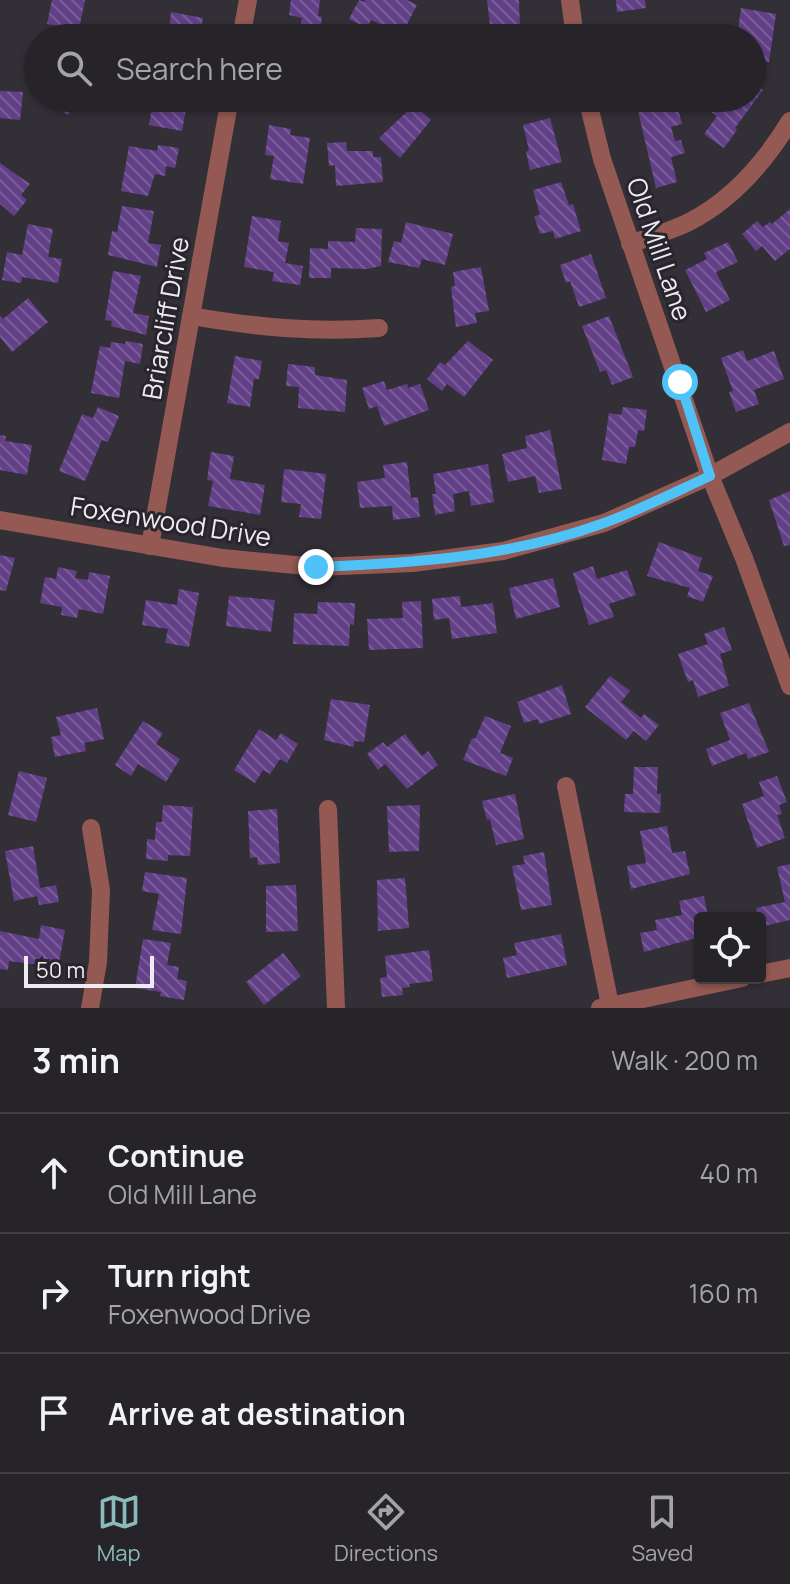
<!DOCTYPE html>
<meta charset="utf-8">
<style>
:root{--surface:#262329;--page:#322f35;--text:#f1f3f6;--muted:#a4a4a8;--line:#424046;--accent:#8bbbb9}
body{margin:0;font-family:Manrope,sans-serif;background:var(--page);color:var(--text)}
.controls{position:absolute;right:24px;bottom:24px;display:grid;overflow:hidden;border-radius:8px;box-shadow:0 2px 6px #0004}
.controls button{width:72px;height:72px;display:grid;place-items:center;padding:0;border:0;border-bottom:2px solid var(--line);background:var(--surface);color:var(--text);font:40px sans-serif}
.scale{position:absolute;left:24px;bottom:20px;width:130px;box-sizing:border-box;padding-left:8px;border:4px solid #eeecf1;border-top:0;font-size:22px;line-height:28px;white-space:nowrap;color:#eeecf1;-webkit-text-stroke:6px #28252c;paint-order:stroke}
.stop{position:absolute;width:24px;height:24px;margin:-18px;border:6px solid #4fc3f7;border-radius:50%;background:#fff}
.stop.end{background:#4fc3f7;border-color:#fff;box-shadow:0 2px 8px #0008}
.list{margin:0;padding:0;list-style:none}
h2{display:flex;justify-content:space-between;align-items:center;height:104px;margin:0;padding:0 32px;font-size:34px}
h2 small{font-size:26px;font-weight:400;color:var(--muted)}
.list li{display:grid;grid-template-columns:52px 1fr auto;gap:24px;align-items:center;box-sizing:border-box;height:120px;padding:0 32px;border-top:2px solid var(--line)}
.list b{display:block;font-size:30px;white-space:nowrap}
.list p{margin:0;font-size:26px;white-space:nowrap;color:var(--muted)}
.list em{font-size:26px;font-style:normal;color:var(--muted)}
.icon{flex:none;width:44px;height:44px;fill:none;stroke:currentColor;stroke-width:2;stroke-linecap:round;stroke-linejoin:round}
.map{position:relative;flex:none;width:790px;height:1008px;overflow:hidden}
.search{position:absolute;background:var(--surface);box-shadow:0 2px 6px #0004;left:24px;right:24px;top:24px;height:88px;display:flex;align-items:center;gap:20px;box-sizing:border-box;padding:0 28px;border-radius:44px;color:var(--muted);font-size:30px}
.sheet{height:464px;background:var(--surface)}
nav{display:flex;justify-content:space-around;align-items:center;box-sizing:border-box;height:112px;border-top:2px solid var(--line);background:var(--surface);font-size:22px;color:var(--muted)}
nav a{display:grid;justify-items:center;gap:4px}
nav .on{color:var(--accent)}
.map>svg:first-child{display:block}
.building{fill:url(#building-back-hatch)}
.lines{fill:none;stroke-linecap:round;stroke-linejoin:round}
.street{stroke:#945952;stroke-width:18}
.route{stroke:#4fc3f7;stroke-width:10}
.labels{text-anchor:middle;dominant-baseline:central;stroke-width:6;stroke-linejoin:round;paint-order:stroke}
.street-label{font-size:26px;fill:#eeecf1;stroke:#28252c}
</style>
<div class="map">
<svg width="790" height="1008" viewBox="0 0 790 1008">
<defs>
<pattern id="building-back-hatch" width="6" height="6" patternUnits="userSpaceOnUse" patternTransform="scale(2)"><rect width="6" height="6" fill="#624087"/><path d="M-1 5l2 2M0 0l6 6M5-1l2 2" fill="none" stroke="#795c98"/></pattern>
</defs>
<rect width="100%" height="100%" fill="#322f37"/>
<!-- building -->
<g class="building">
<path d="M52,0H85L79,29L47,24Z"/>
<path d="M291,0H320L318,16L322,17L319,37L299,34L302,18L289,15Z"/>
<path d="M359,0L364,2L365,0H407L417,5L402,34L371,20L367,28L349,19Z"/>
<path d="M487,0H519L520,30L491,34Z"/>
<path d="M616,0H645L646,8L617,12Z"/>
<path d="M741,8L776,14L769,62L752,60V38H742L744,31L738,30Z"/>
<path d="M171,12L203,18L199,38H168Z"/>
<path d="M752,83L763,90L735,128L737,130L724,148L704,134L717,116L711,112L721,98H752Z"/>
<path d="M0,91L23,92L20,120L0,118Z"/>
<path d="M44,98H80L68,115Z"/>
<path d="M158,98H188L182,131L149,125L152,108H156Z"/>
<path d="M504,98H535L536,102L506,109Z"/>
<path d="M676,101L682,124L671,127L675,141L681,140L685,153L671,157L677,182L656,188L638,111Z"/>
<path d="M414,105L431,120L400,158L379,138Z"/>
<path d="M550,118L562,162L530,170L526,152L529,150L523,125Z"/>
<path d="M269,125L291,129L290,135L310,138L303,184L270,179L274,156L265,155Z"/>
<path d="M346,142L347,151H373V157H381L383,182L336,186L335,165L329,166L327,143Z"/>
<path d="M158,145L179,148L175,168L166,166L165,176L155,174L148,196L121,191L129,146L157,151Z"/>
<path d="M0,163L30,184L21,195L27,200L14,216L0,204Z"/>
<path d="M561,182L569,205L573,204L581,231L555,239L553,231L540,234L534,216L540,215L533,190Z"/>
<path d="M122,206L154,211L148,243L161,245L157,267L108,255L112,231L117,232Z"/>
<path d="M790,209V249L775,261L762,246L756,251L742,234L757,221L763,227L770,222L772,224Z"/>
<path d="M252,216L281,221L278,241L289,243L285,263L303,266L300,285L272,281L274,272L244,267Z"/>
<path d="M406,222L453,234L445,265L422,259L419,268L388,262L394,241L401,243Z"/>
<path d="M28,224L53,229L48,257L62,259L58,283L22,277L21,283L2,280L7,252L22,255Z"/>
<path d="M356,228L382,229L381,266L367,269L331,268V278H309L310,248L328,249V241L355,242Z"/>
<path d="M728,242L738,262L716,272L730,300L706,312L685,270L707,259L704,253Z"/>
<path d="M591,254L606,298L579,307L570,281L566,283L560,265Z"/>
<path d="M481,267L489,311L475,313L477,323L456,327L451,287L455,286L453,272Z"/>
<path d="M113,271L141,276L133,313L149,316L146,335L111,326L112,321L105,320Z"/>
<path d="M28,298L48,322L12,352L0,337V315L3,319Z"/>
<path d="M609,316L633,377L612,385L606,370L600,372L582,326Z"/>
<path d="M126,341L143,344L140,364L125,361L119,398L91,393L100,346L110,348L111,342L125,344Z"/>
<path d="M468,341L493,360L464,397L447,384L442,391L427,379L440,362L445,365Z"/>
<path d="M743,350L747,361L774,351L784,379L754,390L759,404L736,412L729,392L733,391L721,358Z"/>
<path d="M235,356L262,361L259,379H254L250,407L227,403Z"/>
<path d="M288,364L315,367V375L347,380L345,412L298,408L299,387L286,386Z"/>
<path d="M384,381L387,390L407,384L408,388L420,384L429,410L384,426L377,406L369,409L362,388Z"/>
<path d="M98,407L119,416L108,442L102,440L85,481L59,471L82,414L93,418Z"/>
<path d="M623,407L647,410L644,431L638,430L635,447H629L626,464L602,460L609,413L621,415Z"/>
<path d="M550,430L562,489L539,493L535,476L508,482L502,454L527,448L525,436Z"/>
<path d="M0,435L6,436L5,441L32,445L27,475L0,470Z"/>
<path d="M211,452L234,456L230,479L265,485L260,515L208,506L213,481L207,480Z"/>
<path d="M407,462L411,498L418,497L420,517L393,520L392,506L360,508L357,482L385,478L383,465Z"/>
<path d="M488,464L494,502L471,506L469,491L453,494L455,511L435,515L432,494H436L433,474Z"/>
<path d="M284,469L326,474L321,519L299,517L301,504L281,502Z"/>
<path d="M790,491V545L784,546L769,500Z"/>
<path d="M659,542L702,558L698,571L713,576L703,602L687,596L690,588L647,576Z"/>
<path d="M0,555L15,558L6,591L0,590Z"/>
<path d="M593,566L597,579L627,570L636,595L609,604L614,617L589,625L573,573Z"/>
<path d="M58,567L77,571L75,578L88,580L89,572L110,576L103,614L79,609L77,618L61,615L62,607L40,603L45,577L56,579Z"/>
<path d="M553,578L560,607L516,619L509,588Z"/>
<path d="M179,589L199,593L189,647L165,643L168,629L142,625L146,600L177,605Z"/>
<path d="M229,596L275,600L271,632L226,626Z"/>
<path d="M460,596L461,607L493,603L497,633L452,639L449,618L434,620L432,599Z"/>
<path d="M421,601L423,648L369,650L367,619L403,618L402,602Z"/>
<path d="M318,602L355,603L354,625L350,624L349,646L293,644L294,613L317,614Z"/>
<path d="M724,627L732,650L720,654L729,686L698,697L693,680L688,682L678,654L708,644L704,634Z"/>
<path d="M610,676L630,691L621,702L641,718L644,714L659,725L646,741L634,731L626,740L585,707Z"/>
<path d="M562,685L571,714L539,724L538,719L524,723L517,702Z"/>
<path d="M331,699L370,705L364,742L354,741V747L324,740Z"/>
<path d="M749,703L769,752L748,759L746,753L712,766L706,749L730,740L720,713Z"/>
<path d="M97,708L104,739L84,743L86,751L55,757L51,737L61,735L56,717Z"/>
<path d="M485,716L511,726L500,753L513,758L506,776L463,760L472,738L475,739Z"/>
<path d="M143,721L163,733L156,744L180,759L166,782L138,764L131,776L115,765Z"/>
<path d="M259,729L276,740L281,733L298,744L287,763L280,759L270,774L263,770L255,783L234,770Z"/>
<path d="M405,734L422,756L428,751L438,765L407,789L385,764L378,770L367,754L383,742L387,747Z"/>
<path d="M634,767H658L657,794H661L660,813L624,812L625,794H633Z"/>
<path d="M19,771L47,778L36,822L8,815Z"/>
<path d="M777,776L787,802L779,805L782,814L777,815L785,838L757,848L742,804L764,796L759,782Z"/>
<path d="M515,794L524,839L496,845L490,819L487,820L482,801Z"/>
<path d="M163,805L193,807L190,856L168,855V861L146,859L147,839L155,840L156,822H162Z"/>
<path d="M420,805L419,851L389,852L387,806Z"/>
<path d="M277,809L280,863L258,865L257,857L250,858L248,811Z"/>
<path d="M667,826L672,853L685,851L690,874L631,889L627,866L646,863L640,831Z"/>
<path d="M33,846L40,888L56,885L59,902L39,905L37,896L14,901L5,851Z"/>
<path d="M544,852L552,905L521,910L512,866L525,864L523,856Z"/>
<path d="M790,864V920L760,927L756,908L785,902L777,867Z"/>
<path d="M145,872L187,878L181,934L152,930L159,894L142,891Z"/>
<path d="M405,878L409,928L378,931L377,880Z"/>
<path d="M296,885L298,931L266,932V886Z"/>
<path d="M704,896L708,918H700V937L644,952L640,933L657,930L655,920L682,915L679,901Z"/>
<path d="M41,925L65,930L58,968L9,961L8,970L0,969V931L39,939Z"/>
<path d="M561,934L567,965L507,978L503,958L517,955L514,943Z"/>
<path d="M143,939L171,943L167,965L179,967L177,979L187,981L184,1000L160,996L161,992L135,988Z"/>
<path d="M429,950L433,981L409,984L410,987L402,988L403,995L382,997L380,978L387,977L385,956Z"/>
<path d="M283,953L301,976L264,1005L246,982Z"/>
</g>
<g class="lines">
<!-- street -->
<g class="street">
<path d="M570,0L575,38"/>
<path d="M241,38L248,0"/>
<path d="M587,98L602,159L710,476L744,558L790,686"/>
<path d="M630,244C649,237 671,231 689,222C732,200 765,162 790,121"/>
<path d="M191,316C255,327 314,333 379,328"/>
<path d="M0,520L223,558L316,567L413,563L503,551L604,523L710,476L790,432"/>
<path d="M150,546L230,98"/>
<path d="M566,786L610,1005"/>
<path d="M328,809L336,1008"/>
<path d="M760,974L790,968"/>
<path d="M90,1008L98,962L101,890L91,828"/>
<path d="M600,1008L742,978"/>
</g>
</g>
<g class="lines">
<!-- route -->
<path class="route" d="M316,567C414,563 512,557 604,523C640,510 675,492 710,476L680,382"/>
</g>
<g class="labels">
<!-- street labels -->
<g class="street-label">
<text transform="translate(660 249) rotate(71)">Old Mill Lane</text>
<text transform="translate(165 318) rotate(-80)">Briarcliff Drive</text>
<text transform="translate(171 521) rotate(9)">Foxenwood Drive</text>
</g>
</g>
</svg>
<div class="controls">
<button><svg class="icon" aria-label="locate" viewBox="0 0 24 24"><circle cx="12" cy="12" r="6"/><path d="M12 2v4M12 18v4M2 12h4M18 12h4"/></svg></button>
</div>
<div class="scale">50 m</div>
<div class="stop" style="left:680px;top:382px"></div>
<div class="stop end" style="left:316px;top:567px"></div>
<div class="search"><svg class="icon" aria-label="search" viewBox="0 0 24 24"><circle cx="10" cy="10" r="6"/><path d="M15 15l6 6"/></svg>Search here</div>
</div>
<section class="sheet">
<h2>3 min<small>Walk · 200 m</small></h2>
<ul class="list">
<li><svg class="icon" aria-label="ahead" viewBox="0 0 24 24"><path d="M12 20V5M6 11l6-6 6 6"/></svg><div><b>Continue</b><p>Old Mill Lane</p></div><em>40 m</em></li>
<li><svg class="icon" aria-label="right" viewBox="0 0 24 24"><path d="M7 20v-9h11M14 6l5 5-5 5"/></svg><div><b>Turn right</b><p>Foxenwood Drive</p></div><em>160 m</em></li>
<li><svg class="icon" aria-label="arrive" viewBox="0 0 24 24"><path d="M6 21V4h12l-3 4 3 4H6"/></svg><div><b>Arrive at destination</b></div></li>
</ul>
</section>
<nav>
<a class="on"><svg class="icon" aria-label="map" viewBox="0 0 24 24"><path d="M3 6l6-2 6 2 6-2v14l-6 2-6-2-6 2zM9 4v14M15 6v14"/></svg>Map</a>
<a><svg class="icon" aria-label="directions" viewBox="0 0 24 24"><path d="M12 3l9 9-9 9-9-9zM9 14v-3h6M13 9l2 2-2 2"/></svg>Directions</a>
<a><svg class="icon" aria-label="saved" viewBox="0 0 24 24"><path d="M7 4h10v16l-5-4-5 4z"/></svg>Saved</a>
</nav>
